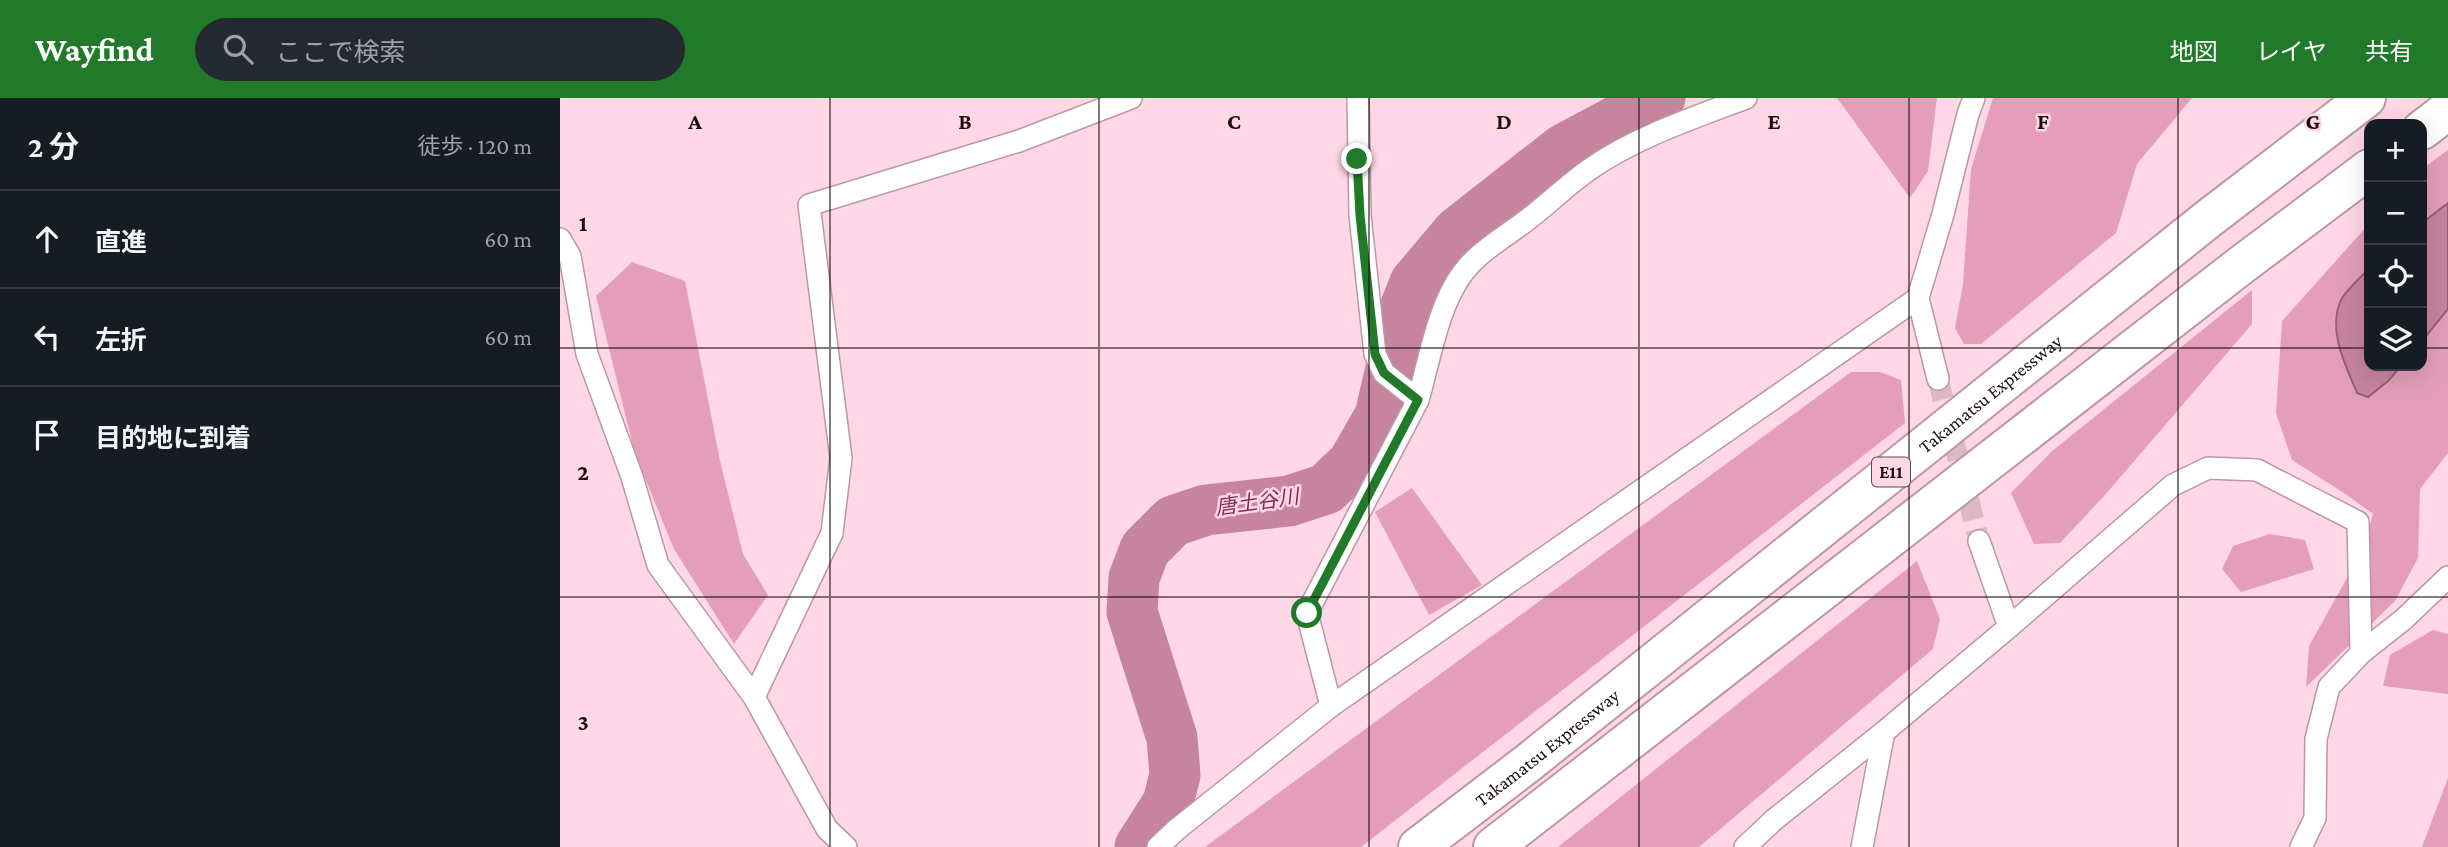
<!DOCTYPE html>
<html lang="ja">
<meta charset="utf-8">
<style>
:root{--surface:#171b24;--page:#242831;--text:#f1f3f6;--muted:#9ea1a6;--line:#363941;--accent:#217a29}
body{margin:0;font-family:"Crimson Pro","Noto Sans JP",serif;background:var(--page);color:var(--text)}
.controls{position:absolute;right:21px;top:21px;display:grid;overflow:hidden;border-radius:14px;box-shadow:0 7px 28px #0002}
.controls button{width:63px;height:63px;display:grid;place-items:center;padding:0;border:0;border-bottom:2px solid var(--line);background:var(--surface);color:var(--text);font:35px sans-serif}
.stop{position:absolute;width:21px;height:21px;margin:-16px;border:5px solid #217a29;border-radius:50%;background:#fff}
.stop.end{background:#217a29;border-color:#fff;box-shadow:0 2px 7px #0008}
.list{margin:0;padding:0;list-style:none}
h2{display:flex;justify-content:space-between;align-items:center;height:91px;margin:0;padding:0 28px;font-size:30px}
h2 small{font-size:23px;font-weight:400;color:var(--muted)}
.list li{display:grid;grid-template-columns:46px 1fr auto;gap:21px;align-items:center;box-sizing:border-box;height:98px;padding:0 28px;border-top:2px solid var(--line)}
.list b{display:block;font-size:26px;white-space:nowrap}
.list em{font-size:23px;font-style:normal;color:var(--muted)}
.icon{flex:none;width:38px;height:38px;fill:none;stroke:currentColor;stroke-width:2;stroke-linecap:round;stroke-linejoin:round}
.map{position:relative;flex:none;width:1888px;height:749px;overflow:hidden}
header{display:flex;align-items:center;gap:42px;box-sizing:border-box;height:98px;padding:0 35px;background:var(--accent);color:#fff}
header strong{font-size:33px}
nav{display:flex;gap:38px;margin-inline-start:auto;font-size:24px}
.search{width:490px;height:63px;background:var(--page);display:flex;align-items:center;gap:18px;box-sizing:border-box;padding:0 24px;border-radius:38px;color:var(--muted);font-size:26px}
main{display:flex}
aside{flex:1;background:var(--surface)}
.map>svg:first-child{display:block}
.forest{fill:#e49eb9}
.water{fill:#c7849f;stroke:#936175;stroke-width:2}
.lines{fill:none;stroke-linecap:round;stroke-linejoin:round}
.river{stroke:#c7849f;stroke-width:51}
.minor-tunnel{stroke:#ddb9c6;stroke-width:21;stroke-dasharray:21 10;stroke-linecap:butt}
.minor-casing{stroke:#bc97a5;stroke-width:24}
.motorway-casing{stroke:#bc97a5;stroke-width:42}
.minor{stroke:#fff;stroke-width:21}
.motorway{stroke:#fff;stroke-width:38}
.route{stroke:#217a29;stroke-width:9}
.grid{fill:none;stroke:#1b0e13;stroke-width:2;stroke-opacity:0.55}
.labels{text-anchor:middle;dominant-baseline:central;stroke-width:5;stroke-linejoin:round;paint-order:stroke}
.shield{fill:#ffd7e6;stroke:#5f4a52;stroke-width:2}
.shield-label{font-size:18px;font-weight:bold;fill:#1b0e13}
.street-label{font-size:19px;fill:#1b0e13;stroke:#ffd7e6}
.water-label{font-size:21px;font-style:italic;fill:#7f2e53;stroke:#ffd7e6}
.grid-label{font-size:23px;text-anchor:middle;font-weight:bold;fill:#1b0e13;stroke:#ffd7e6;stroke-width:5;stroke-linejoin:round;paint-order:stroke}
</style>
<header>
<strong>Wayfind</strong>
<div class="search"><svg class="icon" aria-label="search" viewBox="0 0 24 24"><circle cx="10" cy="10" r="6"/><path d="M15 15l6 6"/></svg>ここで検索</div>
<nav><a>地図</a><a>レイヤ</a><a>共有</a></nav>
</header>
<main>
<aside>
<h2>2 分<small>徒歩 · 120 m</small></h2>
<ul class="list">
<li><svg class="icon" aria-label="ahead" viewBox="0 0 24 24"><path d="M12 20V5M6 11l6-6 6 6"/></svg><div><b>直進</b></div><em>60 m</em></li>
<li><svg class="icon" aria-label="left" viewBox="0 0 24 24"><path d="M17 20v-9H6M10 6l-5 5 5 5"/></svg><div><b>左折</b></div><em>60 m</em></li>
<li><svg class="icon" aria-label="arrive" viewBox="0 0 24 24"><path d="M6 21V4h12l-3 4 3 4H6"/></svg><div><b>目的地に到着</b></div></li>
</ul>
</aside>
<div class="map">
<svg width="1888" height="749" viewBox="0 0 1888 749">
<rect width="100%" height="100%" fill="#ffd7e6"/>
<!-- forest -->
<g class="forest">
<path d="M1277,0H1377L1368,73L1350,100Z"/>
<path d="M1433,0H1632L1577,66L1556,135L1421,246H1404L1395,230L1403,186L1411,71Z"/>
<path d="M1888,52V105L1862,125V71Z"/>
<path d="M1809,126V170L1780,203L1781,258L1828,283L1841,268H1862V243L1888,211V355L1860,391L1858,460L1835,503L1746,589L1749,548L1802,453L1813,416L1787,397L1732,362L1716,315L1722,223Z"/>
<path d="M72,164L125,183L160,363L183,456L208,497L174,546L114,451L75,356L36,198Z"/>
<path d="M1692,192V226L1545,397L1500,445L1474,446L1451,395L1491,354Z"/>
<path d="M1291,274H1320L1341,282L1345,325L801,749H645Z"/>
<path d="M852,390L922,487L869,517L815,414Z"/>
<path d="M1710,436L1745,442L1754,471L1681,494L1662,471L1673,448Z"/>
<path d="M1357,463L1380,521L1373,551L1139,749H998Z"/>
<path d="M1873,532L1888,536V596L1823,588L1830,557Z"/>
<path d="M1888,680V749H1862Z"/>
</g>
<!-- water -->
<g class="water">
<path d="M1888,105V211L1862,243V125Z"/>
<path d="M1809,170V268H1841L1828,283L1808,299L1797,295C1786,268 1768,234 1780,204C1785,192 1801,180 1809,170Z"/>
</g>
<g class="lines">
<!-- river -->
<path class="river" d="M580,749L608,705L615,677L612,640L572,514L574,480L585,451L613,423L646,412L729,403L766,391L793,365L820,318L845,210L855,185L898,134L1004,51L1100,0"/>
<!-- minor-tunnel -->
<path class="minor-tunnel" d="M1378,281L1419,443"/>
<!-- minor casing -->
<g class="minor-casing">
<g id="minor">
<path d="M0,141L10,158L27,256L72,379L98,467L194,599L267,731L286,749"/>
<path d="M1378,281L1358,200L1383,116L1408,16L1414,0"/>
<path d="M858,302C869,264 878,208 902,176C917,155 943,140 963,125C986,108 1007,87 1030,71C1076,39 1133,20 1186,0"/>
<path d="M1449,529L1613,387L1648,370L1697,372L1798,424L1801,555"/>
<path d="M194,599L272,435L281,360L249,107L459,43L571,0"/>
<path d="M771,608L1358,200"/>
<path d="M598,749L616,732L771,608L747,515L858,302L824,275L815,256L800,117L798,0"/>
<path d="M1185,749L1215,721L1324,634"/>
<path d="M1302,749L1324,634L1449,529L1419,443"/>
<path d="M1741,749L1755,720L1756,641L1769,589L1801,555L1844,521L1888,479"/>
</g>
</g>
<!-- motorway casing -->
<g class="motorway-casing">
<g id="motorway">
<path d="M1862,32L1888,12"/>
<path id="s1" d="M858,749L968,665L1648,121L1806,0"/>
<path d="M933,749L1680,168L1809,71"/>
</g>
</g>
<!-- minor -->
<use href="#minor" class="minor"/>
<!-- motorway -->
<use href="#motorway" class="motorway"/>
</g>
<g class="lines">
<!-- route -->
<path class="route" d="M747,515L858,302L824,275L815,256L800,117L797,61"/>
</g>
<!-- grid -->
<path class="grid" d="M270,0V749M539,0V749M809,0V749M1079,0V749M1349,0V749M1618,0V749M0,250H1809M1862,250H1888M0,499H1888"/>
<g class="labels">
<!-- shield labels -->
<rect class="shield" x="1312" y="359.5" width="38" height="29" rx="5"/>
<g class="shield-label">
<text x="1331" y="374">E11</text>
</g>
<!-- street labels -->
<g class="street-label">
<text stroke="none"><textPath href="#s1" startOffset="730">Takamatsu Expressway</textPath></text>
<text stroke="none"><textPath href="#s1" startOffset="163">Takamatsu Expressway</textPath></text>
</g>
<!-- water labels -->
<g class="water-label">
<text transform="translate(697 404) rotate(-8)">唐土谷川</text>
</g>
</g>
<g class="grid-label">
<text x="135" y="31">A</text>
<text x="405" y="31">B</text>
<text x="674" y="31">C</text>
<text x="944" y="31">D</text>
<text x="1214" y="31">E</text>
<text x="1483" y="31">F</text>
<text x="1753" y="31">G</text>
<text x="23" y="133">1</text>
<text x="23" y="382">2</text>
<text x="23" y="632">3</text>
</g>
</svg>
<div class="controls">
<button>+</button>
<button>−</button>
<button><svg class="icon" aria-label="locate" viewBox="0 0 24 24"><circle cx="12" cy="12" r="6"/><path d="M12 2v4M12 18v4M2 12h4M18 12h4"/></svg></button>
<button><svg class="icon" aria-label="layers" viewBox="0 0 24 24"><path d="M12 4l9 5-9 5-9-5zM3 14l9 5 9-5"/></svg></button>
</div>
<div class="stop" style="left:747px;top:515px"></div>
<div class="stop end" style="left:797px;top:61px"></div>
</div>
</main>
